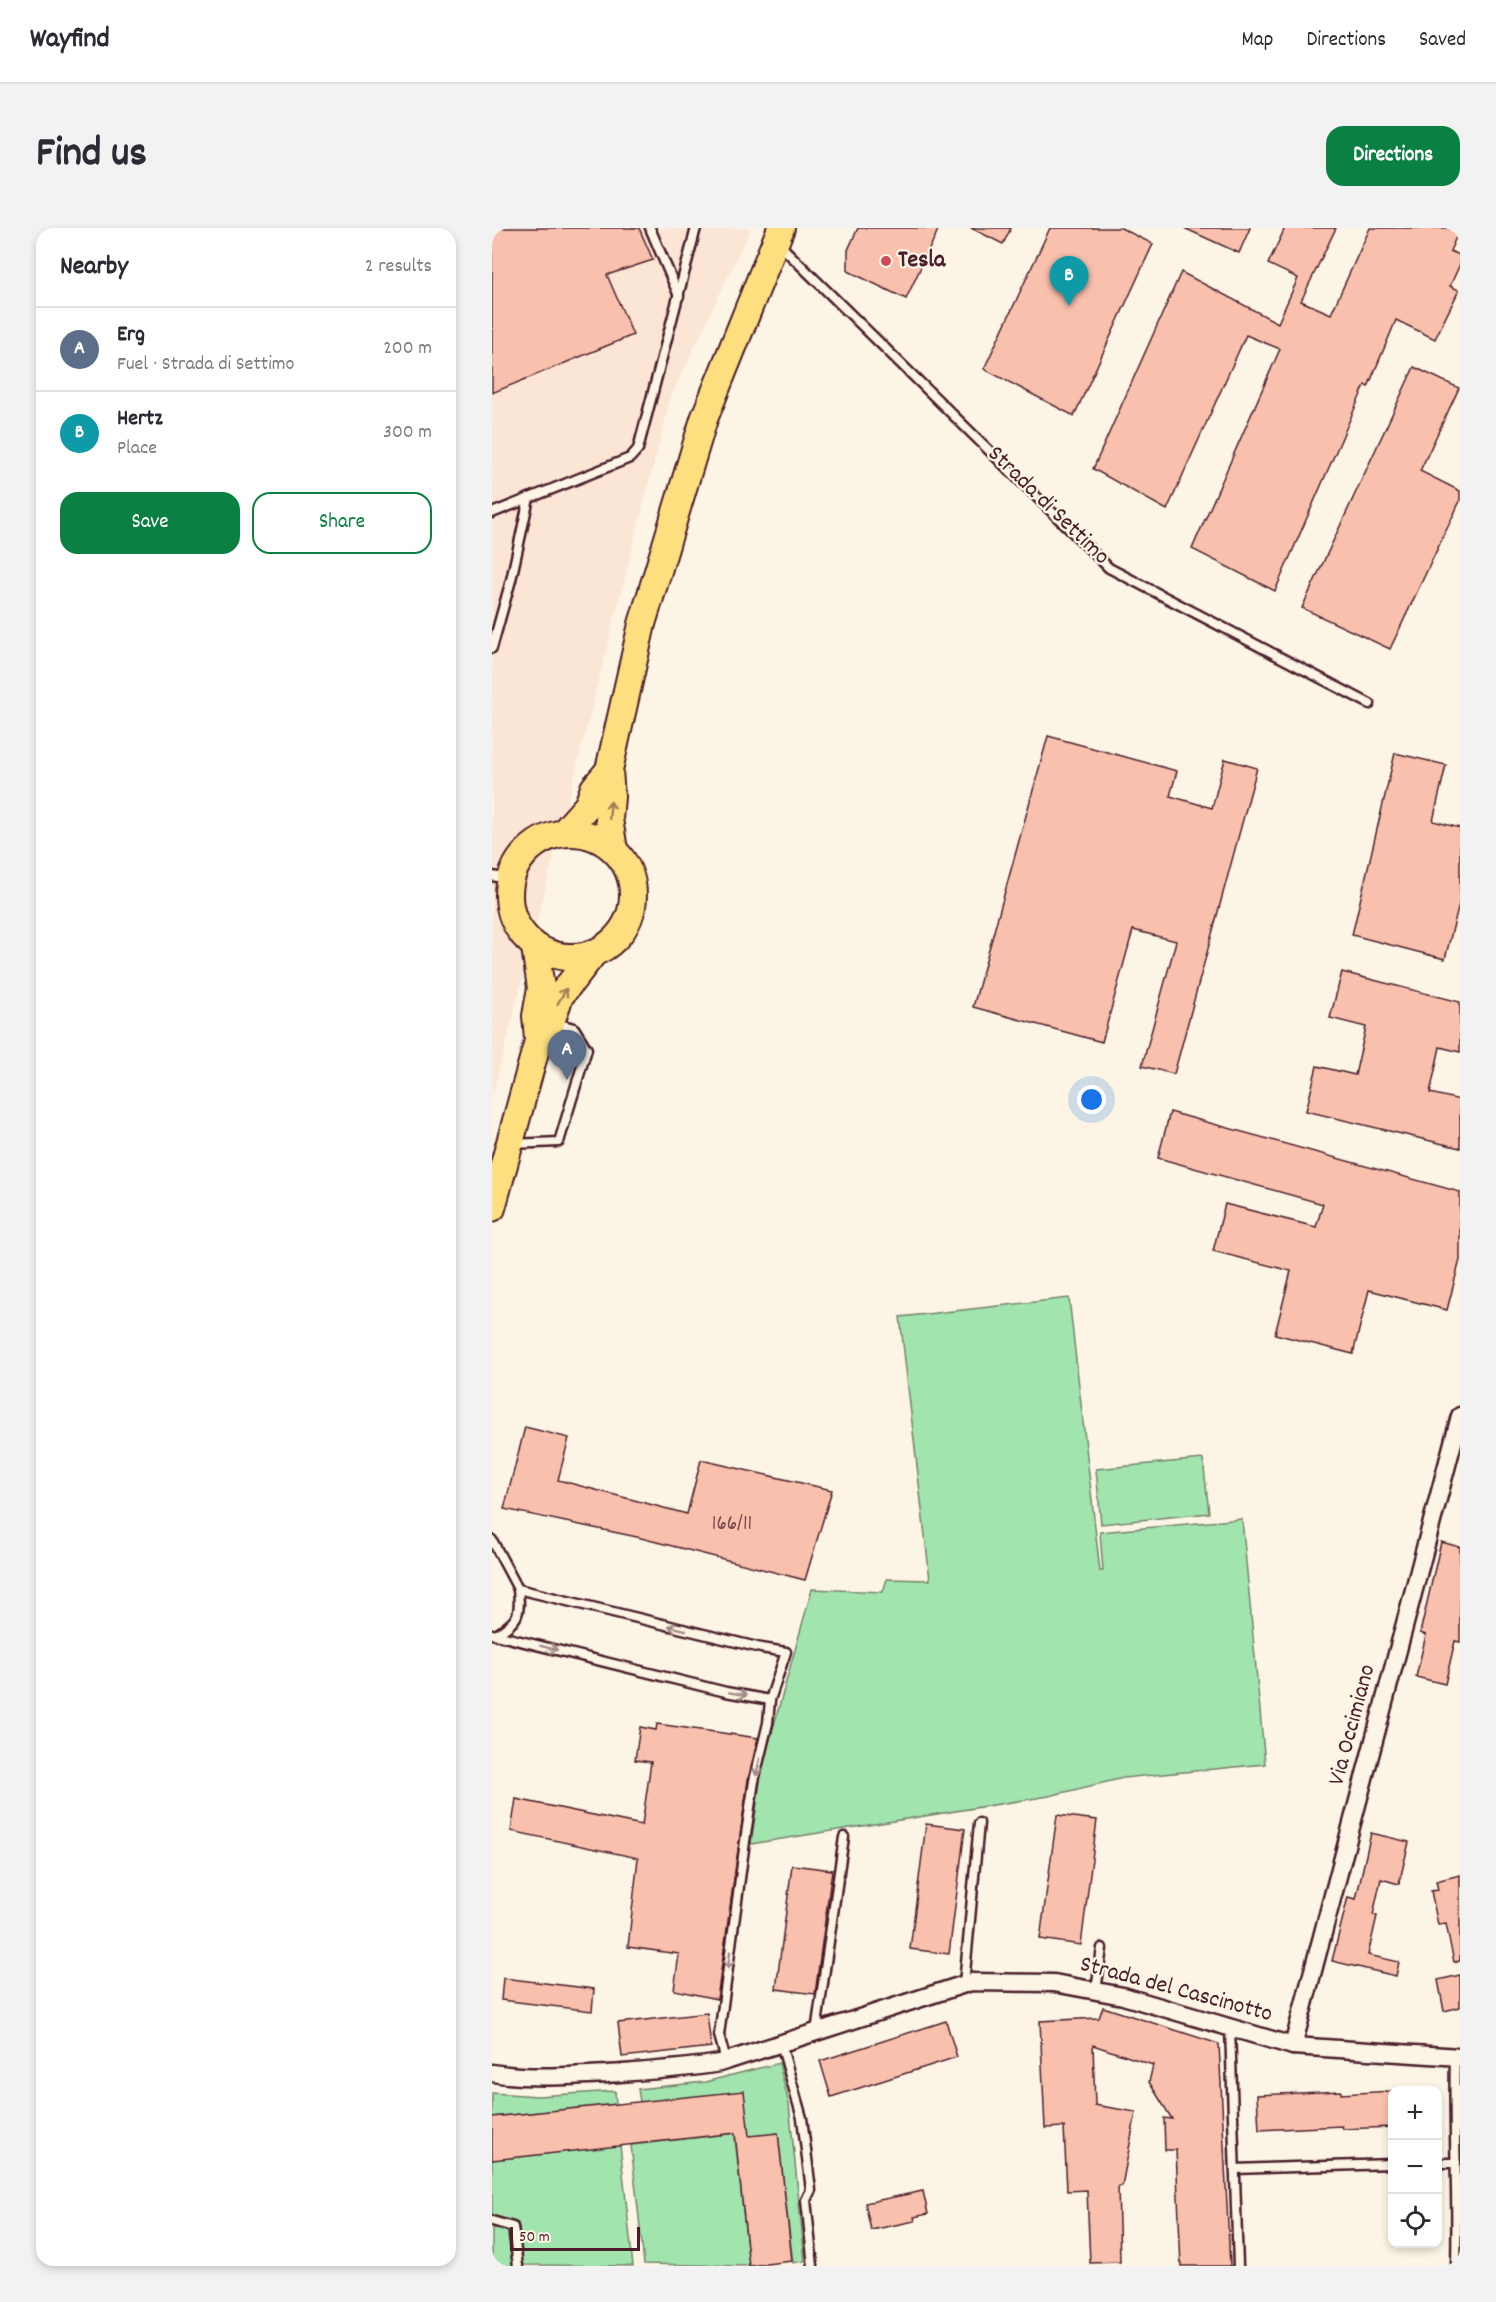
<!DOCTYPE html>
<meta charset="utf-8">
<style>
:root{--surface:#fff;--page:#f2f2f3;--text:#2b2b33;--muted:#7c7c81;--line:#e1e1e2;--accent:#0b8043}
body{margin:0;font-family:Dekko,sans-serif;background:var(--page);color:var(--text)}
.controls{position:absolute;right:18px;bottom:18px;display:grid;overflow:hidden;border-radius:12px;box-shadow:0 3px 9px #0003}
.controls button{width:54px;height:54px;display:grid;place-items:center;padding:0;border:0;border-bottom:2px solid var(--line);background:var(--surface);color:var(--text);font:30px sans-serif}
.scale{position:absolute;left:18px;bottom:15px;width:130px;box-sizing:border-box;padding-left:6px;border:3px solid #4a1f2b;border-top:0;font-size:16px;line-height:21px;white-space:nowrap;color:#4a1f2b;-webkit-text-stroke:4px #fcf5e5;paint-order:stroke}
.you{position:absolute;left:600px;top:872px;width:21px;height:21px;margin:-15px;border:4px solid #fff;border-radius:50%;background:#1a73e8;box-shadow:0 0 0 9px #1a73e833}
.badge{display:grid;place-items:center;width:39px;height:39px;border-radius:50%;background:var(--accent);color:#fff;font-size:20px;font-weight:700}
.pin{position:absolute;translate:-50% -50px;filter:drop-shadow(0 2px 3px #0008)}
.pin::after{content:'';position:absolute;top:32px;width:21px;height:18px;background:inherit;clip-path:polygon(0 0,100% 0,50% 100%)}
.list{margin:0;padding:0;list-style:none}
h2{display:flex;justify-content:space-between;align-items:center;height:78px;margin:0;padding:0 24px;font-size:26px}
h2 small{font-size:20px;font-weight:400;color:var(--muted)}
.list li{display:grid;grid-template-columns:39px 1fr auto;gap:18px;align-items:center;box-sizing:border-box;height:84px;padding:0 24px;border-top:2px solid var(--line)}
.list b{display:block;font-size:22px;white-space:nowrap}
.list p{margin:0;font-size:20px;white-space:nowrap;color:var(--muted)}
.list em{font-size:20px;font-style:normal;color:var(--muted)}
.actions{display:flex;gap:12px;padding:18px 24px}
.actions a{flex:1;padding:14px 0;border:2px solid var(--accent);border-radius:18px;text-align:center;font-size:21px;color:var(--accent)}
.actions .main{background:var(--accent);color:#fff}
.icon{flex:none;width:33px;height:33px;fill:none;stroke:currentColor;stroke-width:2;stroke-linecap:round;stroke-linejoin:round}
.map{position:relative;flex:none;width:968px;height:2038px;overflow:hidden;border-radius:18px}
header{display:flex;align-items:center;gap:36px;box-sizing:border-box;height:84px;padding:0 30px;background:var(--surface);border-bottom:2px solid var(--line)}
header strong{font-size:28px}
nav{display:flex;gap:33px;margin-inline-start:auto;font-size:21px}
.intro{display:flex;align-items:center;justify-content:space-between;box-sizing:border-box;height:144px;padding:0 36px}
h1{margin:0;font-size:42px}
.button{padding:15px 27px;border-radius:18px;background:var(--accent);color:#fff;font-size:21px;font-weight:700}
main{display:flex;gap:36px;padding:0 36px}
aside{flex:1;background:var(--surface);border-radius:18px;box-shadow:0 3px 9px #0003}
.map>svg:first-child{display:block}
.built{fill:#fbe5d4}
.green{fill:#a1e4ae;stroke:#76826c;stroke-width:1.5}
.building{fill:#f9c1ad;stroke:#4a1f2b;stroke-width:1.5}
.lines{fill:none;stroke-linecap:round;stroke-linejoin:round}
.service-casing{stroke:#4a1f2b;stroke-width:13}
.minor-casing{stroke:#4a1f2b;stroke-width:21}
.primary-casing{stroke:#4a1f2b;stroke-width:30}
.service{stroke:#fcf5e5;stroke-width:8}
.minor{stroke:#fcf5e5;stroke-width:16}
.primary{stroke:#fddf80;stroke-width:26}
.oneway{stroke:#a47f56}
.oneway2{stroke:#a38a88}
.poi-dot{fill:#d1495b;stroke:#fcf5e5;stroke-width:2}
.labels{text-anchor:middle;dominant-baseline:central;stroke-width:4.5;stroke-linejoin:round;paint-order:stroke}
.number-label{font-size:21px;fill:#76484c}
.poi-label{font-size:24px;font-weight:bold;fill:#4a1f2b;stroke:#fcf5e5;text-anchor:start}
.street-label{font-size:24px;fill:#4a1f2b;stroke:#fcf5e5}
</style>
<header>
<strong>Wayfind</strong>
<nav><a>Map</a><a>Directions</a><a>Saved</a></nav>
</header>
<div class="intro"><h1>Find us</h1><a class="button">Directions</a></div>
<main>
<aside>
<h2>Nearby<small>2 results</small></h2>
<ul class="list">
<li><span class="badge" style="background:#5c6f8a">A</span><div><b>Erg</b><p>Fuel · Strada di Settimo</p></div><em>200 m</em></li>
<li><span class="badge" style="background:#0f9aa8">B</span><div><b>Hertz</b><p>Place</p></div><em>300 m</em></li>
</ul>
<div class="actions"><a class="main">Save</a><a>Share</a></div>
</aside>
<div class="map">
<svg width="968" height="2038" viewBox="0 0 968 2038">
<rect width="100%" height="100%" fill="#fcf5e5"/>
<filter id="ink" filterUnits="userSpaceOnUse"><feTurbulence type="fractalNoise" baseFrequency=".0167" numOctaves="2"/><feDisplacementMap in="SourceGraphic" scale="12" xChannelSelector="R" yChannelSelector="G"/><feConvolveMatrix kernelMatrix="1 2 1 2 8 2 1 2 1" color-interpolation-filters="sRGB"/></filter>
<g filter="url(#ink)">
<!-- built -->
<path class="built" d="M0,0H259L179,169L0,870Z"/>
<!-- green -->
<g class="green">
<path d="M577,1070L608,1343H611L608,1304L750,1291L773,1536L631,1550L557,1568L259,1616L270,1540L320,1361L391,1364L395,1351L438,1352L408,1089Z"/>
<path d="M711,1231L717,1285L609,1296L604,1241Z"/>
<path d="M287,1835L297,1876L313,2033L301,2035L286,1905L243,1910L257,2038L152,2036L139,1917L256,1904L148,1874L146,1861L213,1854Z"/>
<path d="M123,1863L124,1876L0,1889V1865L46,1868Z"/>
<path d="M128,1917L141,2038L31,2037L26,1995L0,1987V1932Z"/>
<path d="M0,1999L17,2004L21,2038H0Z"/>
</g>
<!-- building -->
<g class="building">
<path d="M0,0H147L161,32L115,47L141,107L0,165Z"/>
<path d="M366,0H447L414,71L356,43V22Z"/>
<path d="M479,0H519L511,16Z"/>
<path d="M558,0H629L661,16L582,188L492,141Z"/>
<path d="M692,0H758L747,25Z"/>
<path d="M793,0H844L809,73L839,86L878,0H968L958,23L968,27V36L958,58L967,62L943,111L904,92L876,159L873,157L783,363L700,321L788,121L754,107L675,282L601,241L689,44L786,95L806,50L776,36Z"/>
<path d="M922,139L967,160L928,243L968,263V273L898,421L810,380Z"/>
<path d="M556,508L685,543L678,568L720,580L733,531L765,540L682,846L650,838L684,713L641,702L610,814L481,779Z"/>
<path d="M903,525L954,537L941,593L968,600V672L953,731L860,707Z"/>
<path d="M850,744L968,774V824L948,819L938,865L968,872V920L814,883L825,838L863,847L874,799L838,790Z"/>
<path d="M678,884L968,964V1032L955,1082L877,1062L861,1126L783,1106L799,1043L721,1023L733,976L824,999L831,976L666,930Z"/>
<path d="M33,1199L77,1210L66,1252L195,1286L209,1232L340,1262L313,1352L145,1309L12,1281Z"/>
<path d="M949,1314L968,1319V1414L963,1413L953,1456L924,1449L934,1407L928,1405Z"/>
<path d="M165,1496L266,1510L256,1552L225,1771L182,1762L187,1726L136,1719L146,1630L19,1603L24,1571L150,1597L159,1534L143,1532L148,1499L164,1502Z"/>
<path d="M565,1587L605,1592L589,1717L548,1711Z"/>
<path d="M434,1596L473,1601L457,1726L418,1721Z"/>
<path d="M879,1605L917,1614L907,1656L889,1651L881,1687L885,1688L876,1727L907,1734L904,1748L840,1733L856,1669L864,1671Z"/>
<path d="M300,1637L340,1642L323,1766L284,1761Z"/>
<path d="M968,1647V1733L962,1734L954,1696L946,1697L939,1663L946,1662L944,1653Z"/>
<path d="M968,1747V1779L952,1783L946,1752Z"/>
<path d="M11,1750L102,1761L100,1783L9,1772Z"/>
<path d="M611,1779L727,1816L738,2038H689L684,1922H673L672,1890L680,1891L657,1854L661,1837L601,1817L603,1877L644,1884L630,1958H626L628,2034L598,2035L595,1962L575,1963L572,1899L553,1900L548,1793L607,1790Z"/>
<path d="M215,1785L219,1819L130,1829L126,1795Z"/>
<path d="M454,1793L465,1829L339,1869L328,1833Z"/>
<path d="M252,1863L257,1908L286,1905L300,2033L257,2038L243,1905L0,1932V1889Z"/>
<path d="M849,1863V1866L900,1863V1899L851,1901L850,1898L767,1902L765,1867Z"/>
<path d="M431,1963L436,1986L422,1989L423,1993L379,2002L373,1975Z"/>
</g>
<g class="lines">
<!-- service casing -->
<g class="service-casing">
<g id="service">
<path d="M158,0L187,68"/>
<path d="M286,15L617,340L878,476"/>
<path d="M0,285L138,230L146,221L204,0"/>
<path d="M0,420L19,352L37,270"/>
<path d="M0,648L18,651"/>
<path d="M20,916L67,914L95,821L82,800L60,794"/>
<path d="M0,1312L26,1361L269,1420L294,1424L278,1472L234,1464L0,1406"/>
<path d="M4,1407C26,1392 29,1388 26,1361"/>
<path d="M472,1756L487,1595"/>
<path d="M604,1763L610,1720"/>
<path d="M738,1800L746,2038"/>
<path d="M324,1804L352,1609"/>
<path d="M289,1816L310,1890L319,1962L314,1972L321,2038"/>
<path d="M963,1829C961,1899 966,1968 964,2038"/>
<path d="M234,1833L227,1807L254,1606L262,1553L276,1495L278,1472"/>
<path d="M967,1862L968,1885"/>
<path d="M946,1935H964"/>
<path d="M743,1941L900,1936"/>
<path d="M0,1993L21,1999L26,2038"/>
</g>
</g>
<!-- minor casing -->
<g class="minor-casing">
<g id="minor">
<path d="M801,1818L968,1188"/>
<path d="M0,1845C38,1851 78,1848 116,1846C154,1843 191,1841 228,1835L479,1754L562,1755L631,1768L801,1818L968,1829"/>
</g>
</g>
<!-- primary casing -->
<g class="primary-casing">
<g id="primary">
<path d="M72,604L96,577L102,560L117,542"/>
<circle cx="79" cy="667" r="62"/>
<path d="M122,622L117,591L119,569L117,542L150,396L212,191L289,0"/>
<path d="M43,719L49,760L44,788L46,811"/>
<path d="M0,980L46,813L59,794L68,768L101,726"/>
</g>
</g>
<!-- service -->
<use href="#service" class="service"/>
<!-- minor -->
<use href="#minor" class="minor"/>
<!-- primary -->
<use href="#primary" class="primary"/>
</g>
<!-- one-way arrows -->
<defs><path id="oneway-shaft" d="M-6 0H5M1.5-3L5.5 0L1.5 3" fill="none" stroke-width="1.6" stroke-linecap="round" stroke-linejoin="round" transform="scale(1.5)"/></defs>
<g class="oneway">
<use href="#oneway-shaft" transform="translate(118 582) rotate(-85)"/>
<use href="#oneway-shaft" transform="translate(70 768) rotate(-60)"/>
</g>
<g class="oneway2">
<use href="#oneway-shaft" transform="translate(185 1400) rotate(-166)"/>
<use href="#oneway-shaft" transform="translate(57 1420) rotate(14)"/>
<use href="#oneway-shaft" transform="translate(246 1466) rotate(10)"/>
<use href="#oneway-shaft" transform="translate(266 1539) rotate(103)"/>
<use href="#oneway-shaft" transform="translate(237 1732) rotate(97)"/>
</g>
</g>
<!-- markers -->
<circle class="poi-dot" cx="394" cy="33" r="6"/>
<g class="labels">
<!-- number labels -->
<g class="number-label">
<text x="240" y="1297">166/11</text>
</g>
<!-- poi labels -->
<g class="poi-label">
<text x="406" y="33">Tesla</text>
</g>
<!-- street labels -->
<g class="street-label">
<text transform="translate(556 278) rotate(44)">Strada di Settimo</text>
<text transform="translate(861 1497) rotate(-75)">Via Occimiano</text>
<text transform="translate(684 1762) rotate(15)">Strada del Cascinotto</text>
</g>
</g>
</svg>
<div class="controls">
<button>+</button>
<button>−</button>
<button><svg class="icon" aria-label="locate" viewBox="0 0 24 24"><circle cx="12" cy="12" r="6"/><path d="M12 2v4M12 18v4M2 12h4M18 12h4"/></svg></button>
</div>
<div class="scale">50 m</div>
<div class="you"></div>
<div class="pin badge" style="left:75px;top:852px;background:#5c6f8a">A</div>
<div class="pin badge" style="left:577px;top:78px;background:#0f9aa8">B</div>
</div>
</main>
